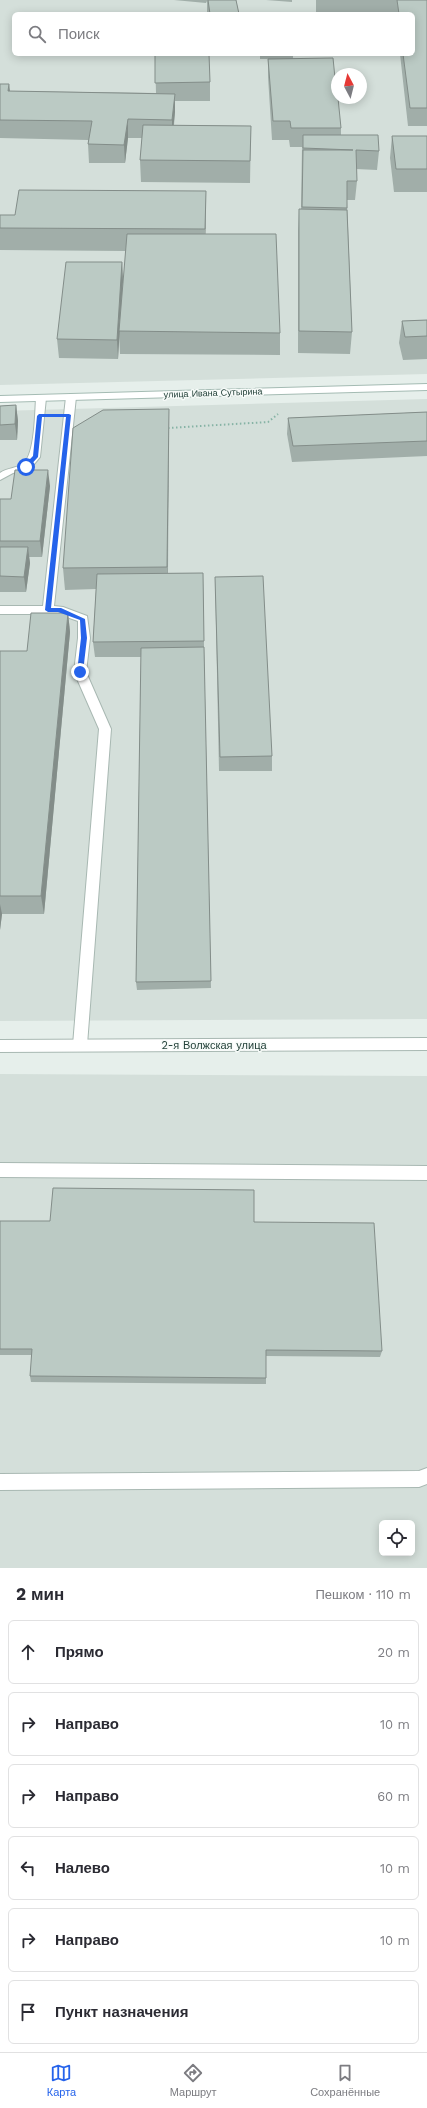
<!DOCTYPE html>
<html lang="ru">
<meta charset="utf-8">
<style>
:root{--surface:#fff;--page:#f7f7f7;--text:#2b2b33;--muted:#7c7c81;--line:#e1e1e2;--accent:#2563eb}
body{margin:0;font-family:"Work Sans",sans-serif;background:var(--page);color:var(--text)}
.controls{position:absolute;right:12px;bottom:12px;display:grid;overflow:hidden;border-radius:6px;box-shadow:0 2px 10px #0003}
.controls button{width:36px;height:36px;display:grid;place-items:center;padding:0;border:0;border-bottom:1px solid var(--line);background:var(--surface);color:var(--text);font:20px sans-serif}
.compass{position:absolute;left:331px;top:68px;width:36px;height:36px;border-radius:50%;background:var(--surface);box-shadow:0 2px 10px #0003;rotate:353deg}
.stop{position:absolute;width:12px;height:12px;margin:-9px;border:3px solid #2563eb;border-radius:50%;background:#fff}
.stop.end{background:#2563eb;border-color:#fff;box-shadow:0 1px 4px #0008}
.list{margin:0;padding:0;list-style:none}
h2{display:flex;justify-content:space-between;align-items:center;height:52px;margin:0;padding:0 16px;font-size:17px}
h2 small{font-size:13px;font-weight:400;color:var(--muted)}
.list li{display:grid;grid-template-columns:26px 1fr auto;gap:12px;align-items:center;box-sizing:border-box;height:64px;margin:0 8px 8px;padding:0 8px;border:1px solid var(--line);border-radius:6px}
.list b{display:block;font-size:15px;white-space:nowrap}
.list em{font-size:13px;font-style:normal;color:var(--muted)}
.icon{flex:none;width:22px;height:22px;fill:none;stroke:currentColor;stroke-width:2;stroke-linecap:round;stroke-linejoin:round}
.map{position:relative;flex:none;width:427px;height:1568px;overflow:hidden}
.search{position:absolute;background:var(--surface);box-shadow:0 2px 10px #0003;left:12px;right:12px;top:12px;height:44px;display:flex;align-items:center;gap:10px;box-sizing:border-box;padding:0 14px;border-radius:6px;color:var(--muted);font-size:15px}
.sheet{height:484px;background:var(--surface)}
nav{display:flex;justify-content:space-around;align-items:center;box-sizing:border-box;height:56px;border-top:1px solid var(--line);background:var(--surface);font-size:11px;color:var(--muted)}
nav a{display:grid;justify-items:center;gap:2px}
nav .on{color:var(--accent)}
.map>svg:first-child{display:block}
.built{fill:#d4dfda;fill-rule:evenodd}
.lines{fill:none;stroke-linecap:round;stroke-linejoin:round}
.lane-casing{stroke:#a8b8b2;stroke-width:2}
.street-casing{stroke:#a8b8b2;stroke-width:2}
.secondary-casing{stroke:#a4bbb3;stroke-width:2}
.path{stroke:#86b3a5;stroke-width:2;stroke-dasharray:1.5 2.5;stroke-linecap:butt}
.lane{fill:#fff;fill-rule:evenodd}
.street{fill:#fff;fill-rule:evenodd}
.secondary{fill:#fff;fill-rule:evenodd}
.wall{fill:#a1aea9}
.shaded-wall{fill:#838d89}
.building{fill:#bbcac4;stroke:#838d89}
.route{fill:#2563eb}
.labels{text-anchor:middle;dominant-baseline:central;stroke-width:3;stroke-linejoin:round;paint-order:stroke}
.far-street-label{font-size:9px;fill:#24423a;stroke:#f7fbf9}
.street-label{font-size:11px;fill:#24423a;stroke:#f7fbf9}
</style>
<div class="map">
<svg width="427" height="1568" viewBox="0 0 427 1568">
<rect width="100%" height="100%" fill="#e6efeb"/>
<!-- built -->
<g class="built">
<path d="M0,0H427V374L0,385ZM14,14H413V54H14ZM337,74H361V98H337Z"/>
<path d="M427,399V1019L0,1021V411Z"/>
<path d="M0,1074L427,1076V1568H0ZM382,1523H412V1553H382Z"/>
</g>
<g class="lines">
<!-- lane casing -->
<g class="lane-casing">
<g id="lane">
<path d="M71,394L76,397L54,606L63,607L87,616L90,638L86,672L111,729L87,1045L85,1049L80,1051L75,1049L73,1045L99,729L74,672L78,638V621L58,614H0V606H43L66,397Z"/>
<path d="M41,395L46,398L40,457L30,469L13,473L0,480V473C7,468 17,468 23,464C35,455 35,413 36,398Z"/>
<path d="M0,1163L427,1166V1180L0,1177Z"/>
<path d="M427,1468V1484L419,1487L0,1490V1474L419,1471Z"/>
</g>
</g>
<!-- street casing -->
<g class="street-casing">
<path id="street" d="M427,1038V1050L0,1052V1040Z"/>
</g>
<!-- secondary casing -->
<g class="secondary-casing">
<path id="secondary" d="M427,384V390L0,402V396Z"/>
</g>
<!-- path -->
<path class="path" d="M168,428L268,422L278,414"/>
<!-- lane -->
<use href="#lane" class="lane"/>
<!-- street -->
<use href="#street" class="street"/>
<!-- secondary -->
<use href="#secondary" class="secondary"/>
</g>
<!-- wall -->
<g class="wall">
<path d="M174,0H236L239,14H207V1L206,3Z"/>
<path d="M266,0H292V2Z"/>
<path d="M316,0H427V126H408L400,54H413V14H316Z"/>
<path d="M155,54L210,82V101H175V112L174,125L251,126L250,183L141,182L140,160L142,138H128L125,163H89L88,144V140L0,138V84H9L10,91L156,93Z"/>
<path d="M260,54H293V59L341,128V135L379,151L377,170L356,169L357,181L355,200H347L352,332L350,354L298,353V231L299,209H301L302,147H290L289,140H272L268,77V59H260Z"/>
<path d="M392,136H427V192H394L390,158Z"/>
<path d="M206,191L205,234L280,333V355L120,354L119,334L118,359L59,358L57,339L122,262L123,281L121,315L126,251L0,250V228L15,215Z"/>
<path d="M427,320V359L403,360L399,343L402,321Z"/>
<path d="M16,405L18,421L17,440H0V406Z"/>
<path d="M169,409V431L168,573H203L204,647L211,988L137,990L136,982L141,657H95L93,642L96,589L65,590L63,568Z"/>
<path d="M427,412V456L292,462L287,434L288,418Z"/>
<path d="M50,486L42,557H29L30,563L26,592H0V499H11Z"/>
<path d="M215,577L272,756V771H219Z"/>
<path d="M68,613L70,632L44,914H2L0,930V651H27Z"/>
<path d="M0,1221L254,1222L382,1351L380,1357L266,1356V1384L31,1382L30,1376L32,1355H0Z"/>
</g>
<!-- shaded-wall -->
<g class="shaded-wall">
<path d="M9,84L11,102L8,91Z"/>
<path d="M175,94V112L172,139V120Z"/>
<path d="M128,119V138L125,163L124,145Z"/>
<path d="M206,191V213L205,251V229Z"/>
<path d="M122,262L123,281L118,359L117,340Z"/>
<path d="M16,405L18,421L17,440L15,424Z"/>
<path d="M169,409V431L167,589V567Z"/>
<path d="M48,470L50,486L42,557L40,541Z"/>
<path d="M28,547L30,563L26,592L24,577Z"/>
<path d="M68,613L70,632L44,914L41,896Z"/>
<path d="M0,904L2,914L0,930Z"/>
</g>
<!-- building -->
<g class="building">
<path d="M208,0H236L239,14H210Z"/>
<path d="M397,0H427V108H410L403,54H413V14H399Z"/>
<path d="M155,54H209L210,82L155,83Z"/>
<path d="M333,58L337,98H338L341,128H291L290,121H273L268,59Z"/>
<path d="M0,84H9L8,91L175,94L172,120L128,119L124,145L88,144L92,121L0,120Z"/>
<path d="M143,125L251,126L250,161L140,160Z"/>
<path d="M303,135H378L379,151L356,150L357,181H347V208L302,207L303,150H353L303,148Z"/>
<path d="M392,136H427V169H396Z"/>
<path d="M19,190L206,191L205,229L0,228V215H15Z"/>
<path d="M299,209L347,210L352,332L299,331Z"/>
<path d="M127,234H276L280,333L119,331Z"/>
<path d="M66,262H122L117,340L57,339Z"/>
<path d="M427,320V336L405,337L402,321Z"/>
<path d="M16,405L15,424L0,425V406Z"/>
<path d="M169,409L167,567L63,568L73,428L103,410Z"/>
<path d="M427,412V441L293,446L288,418Z"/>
<path d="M15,470H48L40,541H0V499H11Z"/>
<path d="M0,547H28L24,577L0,576Z"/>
<path d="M203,573L204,641L93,642L97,574Z"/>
<path d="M263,576L272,756L220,757L215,577Z"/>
<path d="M31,613H68L41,896H0V651H27Z"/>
<path d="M204,647L211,981L136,982L141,648Z"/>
<path d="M53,1188L254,1190V1222L374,1223L382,1351L266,1350V1378L30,1376L32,1349H0V1221H50Z"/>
</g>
<!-- route -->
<path class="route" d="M39,414H69L71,415L51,608H61L85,619L87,638L83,672L80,674L77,672L81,638L80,620L58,612H48L45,610L66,417H42L38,457L28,468H24V465L33,456L37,416Z"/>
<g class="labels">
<!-- far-street labels -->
<g class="far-street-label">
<text transform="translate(213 393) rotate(-2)">улица Ивана Сутырина</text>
</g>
<!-- street labels -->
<g class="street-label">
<text x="214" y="1045">2-я Волжская улица</text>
</g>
</g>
</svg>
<div class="controls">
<button><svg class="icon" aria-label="locate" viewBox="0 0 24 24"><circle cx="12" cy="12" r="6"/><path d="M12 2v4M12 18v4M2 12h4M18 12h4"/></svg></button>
</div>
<svg class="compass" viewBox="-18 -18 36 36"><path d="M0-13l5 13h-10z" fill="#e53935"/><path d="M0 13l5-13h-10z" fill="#7c7c81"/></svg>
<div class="stop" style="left:26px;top:467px"></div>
<div class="stop end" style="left:80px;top:672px"></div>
<div class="search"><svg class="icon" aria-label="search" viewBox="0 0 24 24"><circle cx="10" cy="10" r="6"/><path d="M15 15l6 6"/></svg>Поиск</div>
</div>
<section class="sheet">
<h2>2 мин<small>Пешком · 110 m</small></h2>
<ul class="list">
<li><svg class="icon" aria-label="ahead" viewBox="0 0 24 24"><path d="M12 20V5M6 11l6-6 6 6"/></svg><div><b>Прямо</b></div><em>20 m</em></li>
<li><svg class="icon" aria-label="right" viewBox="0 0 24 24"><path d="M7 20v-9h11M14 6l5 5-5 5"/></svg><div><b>Направо</b></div><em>10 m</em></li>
<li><svg class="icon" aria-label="right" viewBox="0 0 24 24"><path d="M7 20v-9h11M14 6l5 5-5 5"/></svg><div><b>Направо</b></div><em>60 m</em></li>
<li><svg class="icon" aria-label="left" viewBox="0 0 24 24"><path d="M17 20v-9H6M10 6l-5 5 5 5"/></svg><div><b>Налево</b></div><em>10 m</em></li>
<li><svg class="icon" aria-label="right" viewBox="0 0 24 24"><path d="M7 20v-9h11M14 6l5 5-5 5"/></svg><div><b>Направо</b></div><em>10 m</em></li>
<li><svg class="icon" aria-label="arrive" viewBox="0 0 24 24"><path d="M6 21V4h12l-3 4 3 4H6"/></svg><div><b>Пункт назначения</b></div></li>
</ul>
</section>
<nav>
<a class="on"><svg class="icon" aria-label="map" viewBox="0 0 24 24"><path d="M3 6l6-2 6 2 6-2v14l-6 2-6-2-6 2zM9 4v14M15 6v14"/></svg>Карта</a>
<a><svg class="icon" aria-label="directions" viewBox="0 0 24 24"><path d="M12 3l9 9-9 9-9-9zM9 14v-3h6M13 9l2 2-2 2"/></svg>Маршрут</a>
<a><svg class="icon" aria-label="saved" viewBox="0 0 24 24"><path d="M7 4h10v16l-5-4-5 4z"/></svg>Сохранённые</a>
</nav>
